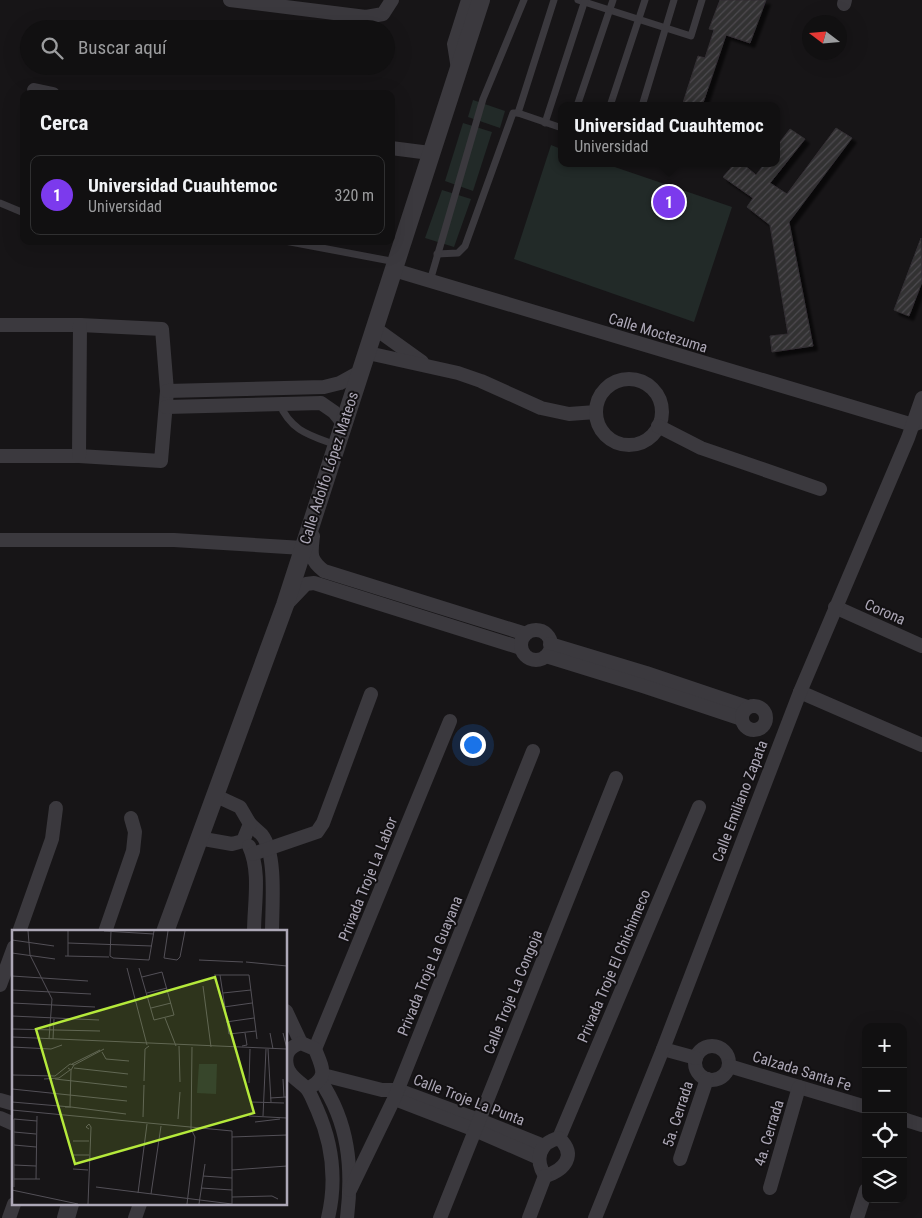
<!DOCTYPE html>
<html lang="es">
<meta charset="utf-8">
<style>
:root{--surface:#111011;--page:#1a191a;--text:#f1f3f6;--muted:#9c9d9f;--line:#303031;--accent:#7c3aed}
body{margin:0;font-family:"Roboto Condensed",sans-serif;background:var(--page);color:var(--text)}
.controls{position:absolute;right:15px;bottom:15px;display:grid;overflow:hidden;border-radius:10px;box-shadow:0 5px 20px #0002}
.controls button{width:45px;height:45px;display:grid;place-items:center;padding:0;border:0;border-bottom:1px solid var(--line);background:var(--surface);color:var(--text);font:25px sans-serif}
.compass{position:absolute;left:802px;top:15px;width:45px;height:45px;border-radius:50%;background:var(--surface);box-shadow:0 5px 20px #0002;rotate:286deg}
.you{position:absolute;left:472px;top:744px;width:18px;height:18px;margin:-12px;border:4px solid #fff;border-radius:50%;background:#1a73e8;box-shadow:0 0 0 8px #1a73e833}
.badge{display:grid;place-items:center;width:32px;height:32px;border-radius:50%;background:var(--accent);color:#fff;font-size:16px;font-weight:700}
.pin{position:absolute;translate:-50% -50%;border:2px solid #fff;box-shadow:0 1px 5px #0006}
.popup{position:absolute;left:558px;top:102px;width:222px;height:65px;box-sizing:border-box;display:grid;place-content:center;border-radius:10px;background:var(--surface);filter:drop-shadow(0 1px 4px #0005);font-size:16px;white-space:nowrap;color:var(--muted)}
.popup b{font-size:19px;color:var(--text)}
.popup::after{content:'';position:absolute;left:50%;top:100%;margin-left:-10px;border:10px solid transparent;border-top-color:var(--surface)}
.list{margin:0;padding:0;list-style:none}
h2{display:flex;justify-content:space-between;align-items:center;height:65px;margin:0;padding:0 20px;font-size:21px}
h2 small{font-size:16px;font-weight:400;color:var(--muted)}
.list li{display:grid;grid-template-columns:32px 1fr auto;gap:15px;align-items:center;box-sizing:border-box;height:80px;margin:0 10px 10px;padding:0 10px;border:1px solid var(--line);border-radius:10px}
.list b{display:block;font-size:19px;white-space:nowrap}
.list p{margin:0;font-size:16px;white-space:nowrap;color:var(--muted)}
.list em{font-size:16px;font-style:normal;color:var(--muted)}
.icon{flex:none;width:28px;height:28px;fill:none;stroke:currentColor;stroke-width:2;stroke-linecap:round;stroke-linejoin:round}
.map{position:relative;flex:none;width:922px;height:1218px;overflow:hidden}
.search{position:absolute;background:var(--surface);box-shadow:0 5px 20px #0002;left:20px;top:20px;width:375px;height:55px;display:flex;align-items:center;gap:12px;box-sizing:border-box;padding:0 18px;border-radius:28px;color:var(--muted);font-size:19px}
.panel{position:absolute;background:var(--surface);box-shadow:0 5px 20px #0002;left:20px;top:90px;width:375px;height:155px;border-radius:10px}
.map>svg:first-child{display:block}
.pitch{fill:#222a28}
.building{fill:url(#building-hatch);stroke:#322f33;filter:url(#shadow)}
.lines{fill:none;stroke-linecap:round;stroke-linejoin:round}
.service{stroke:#3b393e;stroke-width:7}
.minor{stroke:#3b393e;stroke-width:14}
.tertiary{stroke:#3b393e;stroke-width:18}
.labels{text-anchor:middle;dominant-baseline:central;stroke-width:4;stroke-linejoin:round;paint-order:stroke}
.street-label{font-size:15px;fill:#ada8b7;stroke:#121012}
.inset-road{fill:none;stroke:#535057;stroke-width:1}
.view{fill:#b5e93b;fill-opacity:0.15;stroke:#b5e93b;stroke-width:2.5}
.inset-edge{fill:none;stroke:#ada8b7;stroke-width:2.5}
</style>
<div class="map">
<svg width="922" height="1218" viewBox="0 0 922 1218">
<defs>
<pattern id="building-hatch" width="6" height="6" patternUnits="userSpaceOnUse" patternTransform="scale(1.25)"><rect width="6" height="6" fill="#323033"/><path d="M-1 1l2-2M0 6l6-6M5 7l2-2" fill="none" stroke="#4d4b4e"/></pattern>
<filter id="shadow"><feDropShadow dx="4.5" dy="4.5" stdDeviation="1" flood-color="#0009"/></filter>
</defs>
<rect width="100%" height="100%" fill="#171517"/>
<!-- pitch -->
<g class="pitch">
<path d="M473,100L505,111L500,128L468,117Z"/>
<path d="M463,123L492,132L473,191L445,181Z"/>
<path d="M551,145L561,149L562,163H603L732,207L694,322L514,259Z"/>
<path d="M442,190L471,199L454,247L425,238Z"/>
</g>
<!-- building -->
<g class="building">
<path d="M720,0H766L750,43L726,35L702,106H682L698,56L705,58L714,30L709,29Z"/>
<path d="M836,128L852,138L789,222L813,346L772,352L770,336L788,334L770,225L747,207L753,198L723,177L735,163H742L756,175L765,163H776V147L790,129L805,139L770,183L787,194Z"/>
<path d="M921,238L922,282L909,316L894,310Z"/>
</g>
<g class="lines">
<!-- service -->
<g class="service">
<path d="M578,0L691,36L702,0"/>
<path d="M577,106L613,0"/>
<path d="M610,106L645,0"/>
<path d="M642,106L674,0"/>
<path d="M518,113L554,0"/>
<path d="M545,123L585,0"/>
<path d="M0,203L24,213"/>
<path d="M285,241L396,262"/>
<path d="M437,254L458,253L465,246L513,113H518L562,128"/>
<path d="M430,281L483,99L524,0"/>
<path d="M279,403C291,431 309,435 336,445"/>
</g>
<!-- minor -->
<g class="minor">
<path d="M230,0L366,17L383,14L392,0"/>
<path d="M844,4L845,0"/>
<path d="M458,69L454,44L468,0"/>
<path d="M34,90L53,94"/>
<path d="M391,148L430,153"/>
<path d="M394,270L913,425L921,422"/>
<path d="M0,325H80L162,329L167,391L161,461L79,456H0"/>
<path d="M376,329L422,362"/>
<path d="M368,353L458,373L481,381L541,408L569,414L596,412"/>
<circle cx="629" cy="412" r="33"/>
<path d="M167,391L324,387L340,383L360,372"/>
<path d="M166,407L321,403L334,412L343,423"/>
<path d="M658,426L701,448L820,489"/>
<path d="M79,456L80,325"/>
<path d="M313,536C311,554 309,559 324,571L526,634"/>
<path d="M0,540H174L303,548"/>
<path d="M286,605L306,584L314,583L521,648"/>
<path d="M835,607L922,646"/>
<circle cx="536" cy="645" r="15"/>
<path d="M550,644L646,673L747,707"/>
<path d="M546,656L643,686L742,719"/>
<path d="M800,692L922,745"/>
<circle cx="754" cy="718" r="12"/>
<path d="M250,824C254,828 258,831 262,835C277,854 272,907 272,932"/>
<path d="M198,838L232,844L243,841L250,824L240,807L214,795"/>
<path d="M249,846C261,872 254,904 254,932"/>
<path d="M253,854L317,832L323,823L371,694"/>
<path d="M19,932L52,839L56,808"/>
<path d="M105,932L133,851L135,832L131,818"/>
<path d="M0,985L14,947"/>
<path d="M286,1011L301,1043"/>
<circle cx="712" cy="1063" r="17"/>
<path d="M315,1049L450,721"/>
<path d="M663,1049L696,1058"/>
<path d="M729,1066L866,1107"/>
<path d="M323,1075L382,1090H398L479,1120L544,1146"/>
<path d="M320,1080C349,1123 353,1168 347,1218"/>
<path d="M307,1089C329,1078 323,1069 315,1049L301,1043C290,1047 284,1053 287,1066C289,1077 300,1081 307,1089C311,1094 314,1103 317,1109C333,1145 337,1180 328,1218"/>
<path d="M0,1100L14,1104"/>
<path d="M400,1101L475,1130L539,1158"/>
<path d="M0,1118L14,1124"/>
<path d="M903,1119L922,1125"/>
<path d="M559,1138L699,807"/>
<path d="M559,1138C577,1155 565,1170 545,1176C535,1160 538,1143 559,1138Z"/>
<path d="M680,1159L707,1079"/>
<path d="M770,1188L799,1087"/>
<path d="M350,1190L394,1099L533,751"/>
<path d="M9,1218L14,1204"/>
<path d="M135,1218L140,1204"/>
<path d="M440,1218L616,778"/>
<path d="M529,1218L545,1176"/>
<path d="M595,1218L663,1049L800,692L908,438L922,398"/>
<path d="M857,1218L866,1190"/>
</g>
<!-- tertiary -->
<g class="tertiary">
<path d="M165,932L285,605L481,0"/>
<path d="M66,1218L70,1204"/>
</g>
</g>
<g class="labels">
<!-- street labels -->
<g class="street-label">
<text transform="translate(658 333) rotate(17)">Calle Moctezuma</text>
<text transform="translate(329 468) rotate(-72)">Calle Adolfo López Mateos</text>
<text transform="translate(885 612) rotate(24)">Corona</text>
<text transform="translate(740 801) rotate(-69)">Calle Emiliano Zapata</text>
<text transform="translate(368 879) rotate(-68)">Privada Troje La Labor</text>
<text transform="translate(430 966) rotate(-68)">Privada Troje La Guayana</text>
<text transform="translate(614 966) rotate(-67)">Privada Troje El Chichimeco</text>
<text transform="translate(513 992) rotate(-68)">Calle Troje La Congoja</text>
<text transform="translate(802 1071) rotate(17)">Calzada Santa Fe</text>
<text transform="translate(469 1100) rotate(21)">Calle Troje La Punta</text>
<text transform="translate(678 1114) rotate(-72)">5a. Cerrada</text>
<text transform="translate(769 1133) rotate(-73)">4a. Cerrada</text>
</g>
</g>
<!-- overview -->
<g transform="translate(12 930)">
<rect width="275" height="275" fill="#171517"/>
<path d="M187,134H205L204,164L185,163Z" fill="#222a28"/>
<path class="inset-road" d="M16,1L18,25L40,69L37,109M56,1V26M92,1L142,4M99,1L98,26L101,28M156,1L152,28L165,30L168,27L173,1M0,10L42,16M56,13L140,16M0,23L43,29M53,26L97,27M101,28L137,30L142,1M187,30L231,32M234,32L275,36M115,38L135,115M127,38L142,90L162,85L150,42L130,47M202,45H237L245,109M208,45L217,104L244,101M0,46L76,51M191,56L199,117M0,60L79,64M135,63L155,58M211,63L239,60M0,73L83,77M212,77L240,73M139,78L159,73M0,86L87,90M153,88L164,116M214,92L242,88M0,99L88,101M258,103L261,119M271,103L275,119M0,107L275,119M41,109L42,89M167,116L168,152M230,116L235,115L233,103M0,117L39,119L50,115M256,119L259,172M90,122L94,129L117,131M60,134L88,120M62,135L92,119M62,138L116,144M0,145L43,146L58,134L62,135L59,140L56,138M32,149L47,148L58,140M43,149L115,157M271,149L272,167M132,151L133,119L137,116M237,153L238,119M0,159L115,171M0,165V172L59,177H53M258,168L274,167M238,172L272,173M58,176L59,140M59,177L114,184M0,180L220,201V274M237,186L275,188M251,186L254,119M131,187L132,155M166,189L168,162M243,192L268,189M2,202L24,204M220,207L275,205M61,211H77M2,215L24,217M60,225H77M2,235L24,236M61,239L76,240M220,240L275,236M191,246L220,248M2,249H28M24,249L25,186M2,257V189L25,191M84,257L220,274M189,258L220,260M0,260L66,274M126,263L135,194M139,264L149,196M220,267L260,266L266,269M76,274L79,197L77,194L74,197L77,199M175,274L183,207L179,199L180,117M187,274L193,234"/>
<path class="view" d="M203,47L242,183L63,234L24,99Z"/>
<rect width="275" height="275" class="inset-edge"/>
</g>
</svg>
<div class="controls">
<button>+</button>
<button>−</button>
<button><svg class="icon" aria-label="locate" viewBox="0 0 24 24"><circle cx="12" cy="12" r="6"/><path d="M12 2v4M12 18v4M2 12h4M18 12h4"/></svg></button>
<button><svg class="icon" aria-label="layers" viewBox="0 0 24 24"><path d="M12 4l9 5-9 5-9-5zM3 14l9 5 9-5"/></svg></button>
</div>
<svg class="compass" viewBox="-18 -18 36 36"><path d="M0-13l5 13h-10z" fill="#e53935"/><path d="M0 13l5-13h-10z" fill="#9c9d9f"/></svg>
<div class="you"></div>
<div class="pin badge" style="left:669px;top:202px">1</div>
<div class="popup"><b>Universidad Cuauhtemoc</b>Universidad</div>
<div class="search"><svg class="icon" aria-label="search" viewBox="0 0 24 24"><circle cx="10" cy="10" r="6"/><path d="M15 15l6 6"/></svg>Buscar aquí</div>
<section class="panel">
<h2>Cerca<small></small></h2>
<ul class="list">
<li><span class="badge">1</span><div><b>Universidad Cuauhtemoc</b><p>Universidad</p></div><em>320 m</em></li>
</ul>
</section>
</div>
